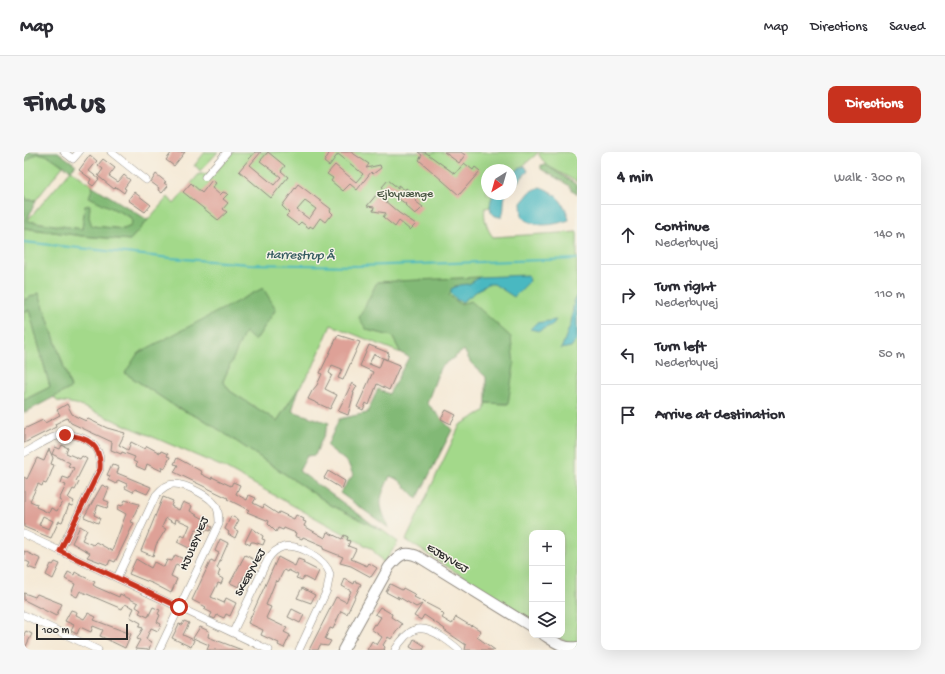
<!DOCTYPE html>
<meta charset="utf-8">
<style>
:root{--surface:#fff;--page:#f7f7f7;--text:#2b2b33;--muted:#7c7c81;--line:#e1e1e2;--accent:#c8321e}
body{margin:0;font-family:"Gochi Hand",sans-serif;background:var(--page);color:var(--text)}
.controls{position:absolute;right:12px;bottom:12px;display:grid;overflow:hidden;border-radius:8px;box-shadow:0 4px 16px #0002}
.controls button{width:36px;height:36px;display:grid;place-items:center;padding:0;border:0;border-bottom:1px solid var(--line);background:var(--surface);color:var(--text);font:20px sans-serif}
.compass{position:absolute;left:457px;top:12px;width:36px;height:36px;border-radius:50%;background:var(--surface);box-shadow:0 4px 16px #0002;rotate:217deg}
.scale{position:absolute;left:12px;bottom:10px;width:92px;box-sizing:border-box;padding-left:4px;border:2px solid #2b2b2b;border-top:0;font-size:11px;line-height:14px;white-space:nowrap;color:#2b2b2b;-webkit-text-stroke:3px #f7f3e8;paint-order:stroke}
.stop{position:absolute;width:12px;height:12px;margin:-9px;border:3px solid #c8321e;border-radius:50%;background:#fff}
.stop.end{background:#c8321e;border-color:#fff;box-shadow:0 1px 4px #0008}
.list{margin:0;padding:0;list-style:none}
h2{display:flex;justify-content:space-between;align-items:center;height:52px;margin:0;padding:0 16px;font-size:17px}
h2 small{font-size:13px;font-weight:400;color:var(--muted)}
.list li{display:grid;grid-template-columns:26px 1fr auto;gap:12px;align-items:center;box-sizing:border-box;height:60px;padding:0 16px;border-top:1px solid var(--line)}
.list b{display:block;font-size:15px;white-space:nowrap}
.list p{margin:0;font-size:13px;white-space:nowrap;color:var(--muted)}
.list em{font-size:13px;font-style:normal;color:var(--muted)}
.icon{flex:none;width:22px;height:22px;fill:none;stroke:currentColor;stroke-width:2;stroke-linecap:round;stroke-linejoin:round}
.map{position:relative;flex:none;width:553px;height:498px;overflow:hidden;border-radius:8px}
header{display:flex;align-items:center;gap:24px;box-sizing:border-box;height:56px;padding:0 20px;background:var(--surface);border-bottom:1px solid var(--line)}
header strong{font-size:19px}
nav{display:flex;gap:22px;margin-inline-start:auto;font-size:14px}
.intro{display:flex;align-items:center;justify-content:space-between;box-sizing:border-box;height:96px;padding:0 24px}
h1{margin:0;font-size:28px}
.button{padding:10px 18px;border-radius:8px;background:var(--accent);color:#fff;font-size:14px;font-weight:700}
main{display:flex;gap:24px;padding:0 24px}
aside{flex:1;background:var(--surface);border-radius:8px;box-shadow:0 4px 16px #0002}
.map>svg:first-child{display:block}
.green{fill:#a3d98a;stroke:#67825a}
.forest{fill:#82b976;stroke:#567250}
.water{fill:#49b8c1;stroke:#3a7276}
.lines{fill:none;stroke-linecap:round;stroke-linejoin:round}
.stream{stroke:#49b8c1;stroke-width:2}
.building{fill:#dea197;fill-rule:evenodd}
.street-casing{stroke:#908a80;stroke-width:8}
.secondary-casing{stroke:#908a80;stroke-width:12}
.street{stroke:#fff;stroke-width:7}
.secondary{stroke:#fff;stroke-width:10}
.route{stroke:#c8321e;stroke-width:5}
.labels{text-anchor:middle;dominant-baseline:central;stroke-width:3;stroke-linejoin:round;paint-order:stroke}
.park-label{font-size:12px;fill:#495643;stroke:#f7f3e8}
.street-label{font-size:12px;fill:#2b2b2b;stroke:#f7f3e8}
.water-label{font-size:13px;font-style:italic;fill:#365c60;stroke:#f7f3e8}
</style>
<header>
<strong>Map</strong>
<nav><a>Map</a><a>Directions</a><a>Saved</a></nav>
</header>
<div class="intro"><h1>Find us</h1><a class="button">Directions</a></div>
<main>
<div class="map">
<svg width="553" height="498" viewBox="0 0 553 498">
<rect width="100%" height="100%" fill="#f7f3e8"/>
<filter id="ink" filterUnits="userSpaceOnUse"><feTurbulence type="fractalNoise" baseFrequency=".025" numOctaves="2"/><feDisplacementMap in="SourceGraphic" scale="8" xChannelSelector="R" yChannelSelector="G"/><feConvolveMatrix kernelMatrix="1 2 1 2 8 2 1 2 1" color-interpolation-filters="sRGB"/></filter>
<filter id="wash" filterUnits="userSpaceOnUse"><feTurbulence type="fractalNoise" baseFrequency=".012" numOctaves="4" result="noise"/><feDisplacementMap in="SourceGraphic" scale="16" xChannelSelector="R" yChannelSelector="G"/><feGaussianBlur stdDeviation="0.9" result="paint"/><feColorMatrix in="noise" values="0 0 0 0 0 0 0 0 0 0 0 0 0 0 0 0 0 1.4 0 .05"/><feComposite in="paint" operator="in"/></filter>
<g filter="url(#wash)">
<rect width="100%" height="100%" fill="#f5e9d5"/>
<!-- green -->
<g class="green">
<path d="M181,0H194L176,19L172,14H170Z"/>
<path d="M208,0H515L487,24V18H463V42L468,44L466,55L461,56C459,65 463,78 469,85L553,80V497L531,483H538V381H508V469L382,388L436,273L460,259L462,251L483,252L436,152L425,143L431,134L450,132L353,130L343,178L368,184L377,201L307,173L289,215L253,269L206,239L199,229L221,179L231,189L252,157L101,221L152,255L182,269L307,353L358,378L374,390L360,411L348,397L199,315L52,252L33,249L30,245L47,236L15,141L0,148V76L58,84L106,88L144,45L150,52L175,22H190Z"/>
<path d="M516,0H553V30L522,13L515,3Z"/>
<path d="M14,1L24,2L39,14L12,48H3L0,42V10Z"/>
<path d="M47,18L69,34L66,45L106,65L108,69L107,74L100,77L68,74L64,65L66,56L61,54L58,77L3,69Z"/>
<path d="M5,157L26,235L0,248V160Z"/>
</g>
<!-- forest -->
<g class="forest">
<path d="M0,0H34L52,13L47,18C37,14 25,0 13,2C8,3 5,9 0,10Z"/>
<path d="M517,13H522L553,33V43L544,33L517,17Z"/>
<path d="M69,34L124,68L106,88L58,84L0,76V42L3,48H12L3,69L58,77L61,54L66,53L65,65L68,74L100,77L107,74L108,69L106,65L65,45Z"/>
<path d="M455,125L450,132L431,134L425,143L436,152L447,149L487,185L490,213L484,252L462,251V225L447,211L440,198L416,216L403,251L428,278L393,347L375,328L366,324C354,350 354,350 365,376L316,341L329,323L324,311L303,294L315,267L343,261L354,237L365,242L385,205L377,201L368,184L343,178L335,166L353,130Z"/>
<path d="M239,136L252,157L231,189L221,180L199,229L206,239L253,269L276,234L268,259L305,271L291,303L283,304L275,319L358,379L307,353L182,269L152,255L101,221L114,201Z"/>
<path d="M15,141L47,236L0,261V248L26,235L5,158L0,160V148Z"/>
</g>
<!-- water -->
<g class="water">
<path d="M501,14L504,19L487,37C487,26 490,17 501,14Z"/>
<path d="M516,35C532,40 542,52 545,68C530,73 511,77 498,65L497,51L506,40Z"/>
<path d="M470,42H482C478,50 482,58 477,65C464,65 464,51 470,42Z"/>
<path d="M504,123L506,129L490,145L470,132H463L438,150L433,148L427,141V137L435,133L445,132L456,125Z"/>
<path d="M553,142V187L547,195L537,197L547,171L550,149Z"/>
<path d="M532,168L528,173L515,179L506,177L512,171Z"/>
</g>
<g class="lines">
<!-- stream -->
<path class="stream" d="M0,90L147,106L225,112L333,114L553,107"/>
</g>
<g id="blocks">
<!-- building -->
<g class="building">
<path d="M148,0H161L150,14L142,8Z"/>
<path d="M231,0H237L226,13L250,33L257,25L236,9L244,0L261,14L257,19L264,25L247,46L215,19Z"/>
<path d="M306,0H327L345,12L342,16L356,13L357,16L349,22L347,20L333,38L326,32L319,39L307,29L309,26L303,22L311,13L332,30L339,22L314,2L305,14L300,10Z"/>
<path d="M394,0H401L431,22L440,11L449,18L451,15L456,19L435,43L395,8L398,3Z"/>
<path d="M420,0H437L441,3L435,11Z"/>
<path d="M66,3L73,9L65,19L75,27L69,34L65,31L67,27L55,18Z"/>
<path d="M79,7L91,16L85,24L94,30L100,23L106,28L100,36L102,37L100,41L92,35L90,37L74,24L79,17L74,13Z"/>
<path d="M132,22L142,30L140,31L144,34L138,41L134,38L135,36L127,30Z"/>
<path d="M188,28L192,31L188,36L196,43L199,40L204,42L199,47L204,51L199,57L203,60L194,68L159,40L167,31L178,41Z"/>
<path d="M364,28L374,36V33L381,38L382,36L394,46L391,49L399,55L394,60L391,62L381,53L382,52L358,35Z"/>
<path d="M274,32L307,57L306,59L309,62L306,66L305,65L301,70L296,66L289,76L286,74L285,76L277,70L274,73L262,64L265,61L258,54ZM281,49L292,57L285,67L273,58Z"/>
<path d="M110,40L127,53L121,60L104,48Z"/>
<path d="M353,42L375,61L392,72L386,78L375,69L371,75L359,65L362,61L349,59L350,55L343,54Z"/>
<path d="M314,183L336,190L319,228L314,226L318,217L308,213L305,221L308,223L301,237L313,243L306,257L284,247L288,239L293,233L298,222L296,221Z"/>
<path d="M345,193L365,201L363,208L350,202L345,212L355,216L359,206L376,213L365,238L353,232L345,253L342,251L339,258L333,255L349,220L336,214Z"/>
<path d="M328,231L333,234L329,241H330L324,263L314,259Z"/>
<path d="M43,252L48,262L51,264L62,269L64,267L83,276L101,281L95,293L104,298L107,290L121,297L123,294L136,301L137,299L144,302L143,304L146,305L141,316L137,314L138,319L123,312L121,318L112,314L113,311L109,309L111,305L98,300L97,302L87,298L88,290L47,271L43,266L31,272L32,275L0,291V277L19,268L21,271L36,263L33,258Z"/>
<path d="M422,258L432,263L427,272L417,267Z"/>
<path d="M38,293L44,296L42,301L56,307L58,304L63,307L52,329L55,330L51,338L49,337L44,346L50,349L48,354L45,353L38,370L35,369L27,386L0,375V325L3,327L13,306L20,309L25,297L29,306L27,312L30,313L25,326L22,332L19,331L18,334L14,332L6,349L13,352L12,355L25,361L27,356L33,359L38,350L35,348L42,333L37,331L39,325L45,327L50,316L44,314L46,311L28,302L31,295L36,297ZM19,364L29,369L25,377L15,373Z"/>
<path d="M153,306L175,318L178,320L177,322L187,327L188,325L207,334L209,330L216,333L212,342L223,348L225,343L232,346L229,351L239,356L240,353L254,362L255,360L270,367L272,363L280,367L279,369L282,370L280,374L301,386L303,380L318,387L320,383L324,385L323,388L326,389L324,394L332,397L327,407L343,414L345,411L353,416L347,425L327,414L316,411L319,405L299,397L300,394L279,385L278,387L271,384L272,381L260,376L259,378L254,376L252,380L244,372L245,369L223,360L225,358L203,347L204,346L150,320L154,313L150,312Z"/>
<path d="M88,312L95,315L93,321L127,335L123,342L111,337L109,340L101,336L103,332L94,328L92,332L84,328L86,324L83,323Z"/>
<path d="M304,319L321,329L318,337L300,326Z"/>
<path d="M78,333L85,336L80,348L85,350L83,356L74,353L70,363L76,366L74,371L60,365Z"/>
<path d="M139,345L149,349L147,354L155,358L159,350L168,354L166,359L185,370L184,373L188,375L186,379L182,377L180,381L172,377L167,388L171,389L167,397L153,390L157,383L161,385L166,373L152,367L151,371L142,366L138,375L142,377L132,393L129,404L117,399Z"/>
<path d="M101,348L115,352L107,370L110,371L91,410L86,408L84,413L63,405L66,401L48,391L56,374L63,378L58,388L69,393L72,390L88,399L102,362L93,357L95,353L98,354Z"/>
<path d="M207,364L215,368L210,377L214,379L211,386L204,382L205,380L201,377Z"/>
<path d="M228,376L239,384L238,387L241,388L239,393L230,390H227L226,393L221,390Z"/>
<path d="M196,387L204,391L193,416L196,418L194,424L199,427L197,432L194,431L187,445L200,451L202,446L212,451L206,464L202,462L200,466L193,463L191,467L186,465L188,461L180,457L182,455L168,448L187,408L191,410L195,401L191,399Z"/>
<path d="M0,399L17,407L12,418L4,415L6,411L0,408Z"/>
<path d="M151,403L164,409L161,416L152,412L147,424L153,427L147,441L130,432L105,422L112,407L127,416L130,410L140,415L143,408L148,409Z"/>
<path d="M221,403L233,409L223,425L220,424L215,435L206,431Z"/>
<path d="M254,405L271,414L274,407L280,409L279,411L295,419L290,430L280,425L278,428L272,426L274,423L264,418L263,420L260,418L254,430L252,428L242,453L247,455L242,466L263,476L260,480L266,483L260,496L254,493L255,491L237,483L239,478L224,471Z"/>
<path d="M31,410L36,412L29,427L22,423L27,412L29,413Z"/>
<path d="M44,420L50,423L51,420L56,423L71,430L69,433L72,435L95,445L96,442L114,451L112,455L117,458L115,461L124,465L129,455L136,458L134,462L136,463L133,470L137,472L134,479L127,476L122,487L127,490L125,498L111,497L116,488L113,487L119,476L115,475L117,471L106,465L110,456L101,452L98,457L56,439L53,445L47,442L51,432L41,427Z"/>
<path d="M321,427L330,432L331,429L337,432L323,462L317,459L309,477L306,476L301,487L307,489L304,494L296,493L294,498H285L312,445L322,450L327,439L318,434Z"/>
<path d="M366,432L378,438L379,436L392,443L390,445L415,458L420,463L418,466L428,472L432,465L447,474L448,473L457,479L453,485L471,498H441L442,493L420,478L421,477L400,463L397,468L390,464L398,452L392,455L373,444L375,447L362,440Z"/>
<path d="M278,436L291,443L287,451L273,446Z"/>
<path d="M0,441L11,445L13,442L38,452L32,464L0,448Z"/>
<path d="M356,455L368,462L367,465L378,472L367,487L364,485L359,493L361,495L360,497L361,498H343L348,489L353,493L358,485L347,477L350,472L352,473L357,465L351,462Z"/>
<path d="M268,457L280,463L276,471L264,465Z"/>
<path d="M47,458L53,460L52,463L60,467L64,461L72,465L70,468L107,482L101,496L76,484L79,478L69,474L67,480L56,475L53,482L47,479L50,473L41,469Z"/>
<path d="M160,469L165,471L159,483L170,488L167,495L148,486L155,472L158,473Z"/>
<path d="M176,475L185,479L184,485L218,498H183L185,493L169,486Z"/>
<path d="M2,479L8,482L0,498V482Z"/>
<path d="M390,487L401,494L399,498H391L386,495Z"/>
</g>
</g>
</g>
<g filter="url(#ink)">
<use href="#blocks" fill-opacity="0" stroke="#908a80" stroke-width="1"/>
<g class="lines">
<!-- street casing -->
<g class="street-casing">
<g id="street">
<path d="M40,0L49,7L55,0"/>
<path d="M87,0L122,28"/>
<path d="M181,25L203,0"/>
<path d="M0,301C10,296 20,289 30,285C43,280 64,284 72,296C77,302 76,310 76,317L36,399"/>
<path d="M0,382L245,498"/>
<path d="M93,426L132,343C137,337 143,332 150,332C162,332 189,345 193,356C195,361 195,366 195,372L135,498"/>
<path d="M0,463L74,498"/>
<path d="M209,480L244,407C248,401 252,397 259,395C275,391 301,407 306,422L303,438L275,498"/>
<path d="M371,498C385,476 395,470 418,485C424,489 430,493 435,498"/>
</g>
</g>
<!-- secondary casing -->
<g class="secondary-casing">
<g id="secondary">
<path d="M520,483C531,490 540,497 553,495"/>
<path d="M319,498L365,415C375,403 381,398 395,405L508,475"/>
</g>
</g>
<!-- street -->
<use href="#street" class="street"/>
<!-- secondary -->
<use href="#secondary" class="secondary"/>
</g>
</g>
<g class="lines" filter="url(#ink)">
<!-- route -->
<path class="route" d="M41,283C63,284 78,293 76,317L36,399L155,455"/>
</g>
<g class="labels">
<!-- park labels -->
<g class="park-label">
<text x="381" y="43">Ejbyvænge</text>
</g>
<!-- street labels -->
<g class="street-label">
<text transform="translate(171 392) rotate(-67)">HJULBYVEJ</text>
<text transform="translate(423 407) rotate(31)">EJBYVEJ</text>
<text transform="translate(227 421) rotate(-62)">SKEBYVEJ</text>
</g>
<!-- water labels -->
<g class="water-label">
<text transform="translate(276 104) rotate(1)">Harrestrup Å</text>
</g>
</g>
</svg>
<div class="controls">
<button>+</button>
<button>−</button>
<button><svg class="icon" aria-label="layers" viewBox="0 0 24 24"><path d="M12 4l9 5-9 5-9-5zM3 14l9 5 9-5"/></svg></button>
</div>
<svg class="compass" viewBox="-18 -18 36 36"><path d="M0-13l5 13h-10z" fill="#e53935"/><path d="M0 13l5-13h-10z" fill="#7c7c81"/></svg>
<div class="scale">100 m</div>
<div class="stop" style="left:155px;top:455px"></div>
<div class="stop end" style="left:41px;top:283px"></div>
</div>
<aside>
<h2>4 min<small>Walk · 300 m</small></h2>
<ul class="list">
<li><svg class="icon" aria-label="ahead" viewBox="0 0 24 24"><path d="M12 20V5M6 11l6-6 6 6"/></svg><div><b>Continue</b><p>Nederbyvej</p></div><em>140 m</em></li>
<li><svg class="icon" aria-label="right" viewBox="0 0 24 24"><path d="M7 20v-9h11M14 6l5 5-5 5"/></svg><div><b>Turn right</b><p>Nederbyvej</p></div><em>110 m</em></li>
<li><svg class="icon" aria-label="left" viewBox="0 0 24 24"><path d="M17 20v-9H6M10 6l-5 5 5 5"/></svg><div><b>Turn left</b><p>Nederbyvej</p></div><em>50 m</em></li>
<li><svg class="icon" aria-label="arrive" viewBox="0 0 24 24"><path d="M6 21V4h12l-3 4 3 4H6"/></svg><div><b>Arrive at destination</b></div></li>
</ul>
</aside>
</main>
